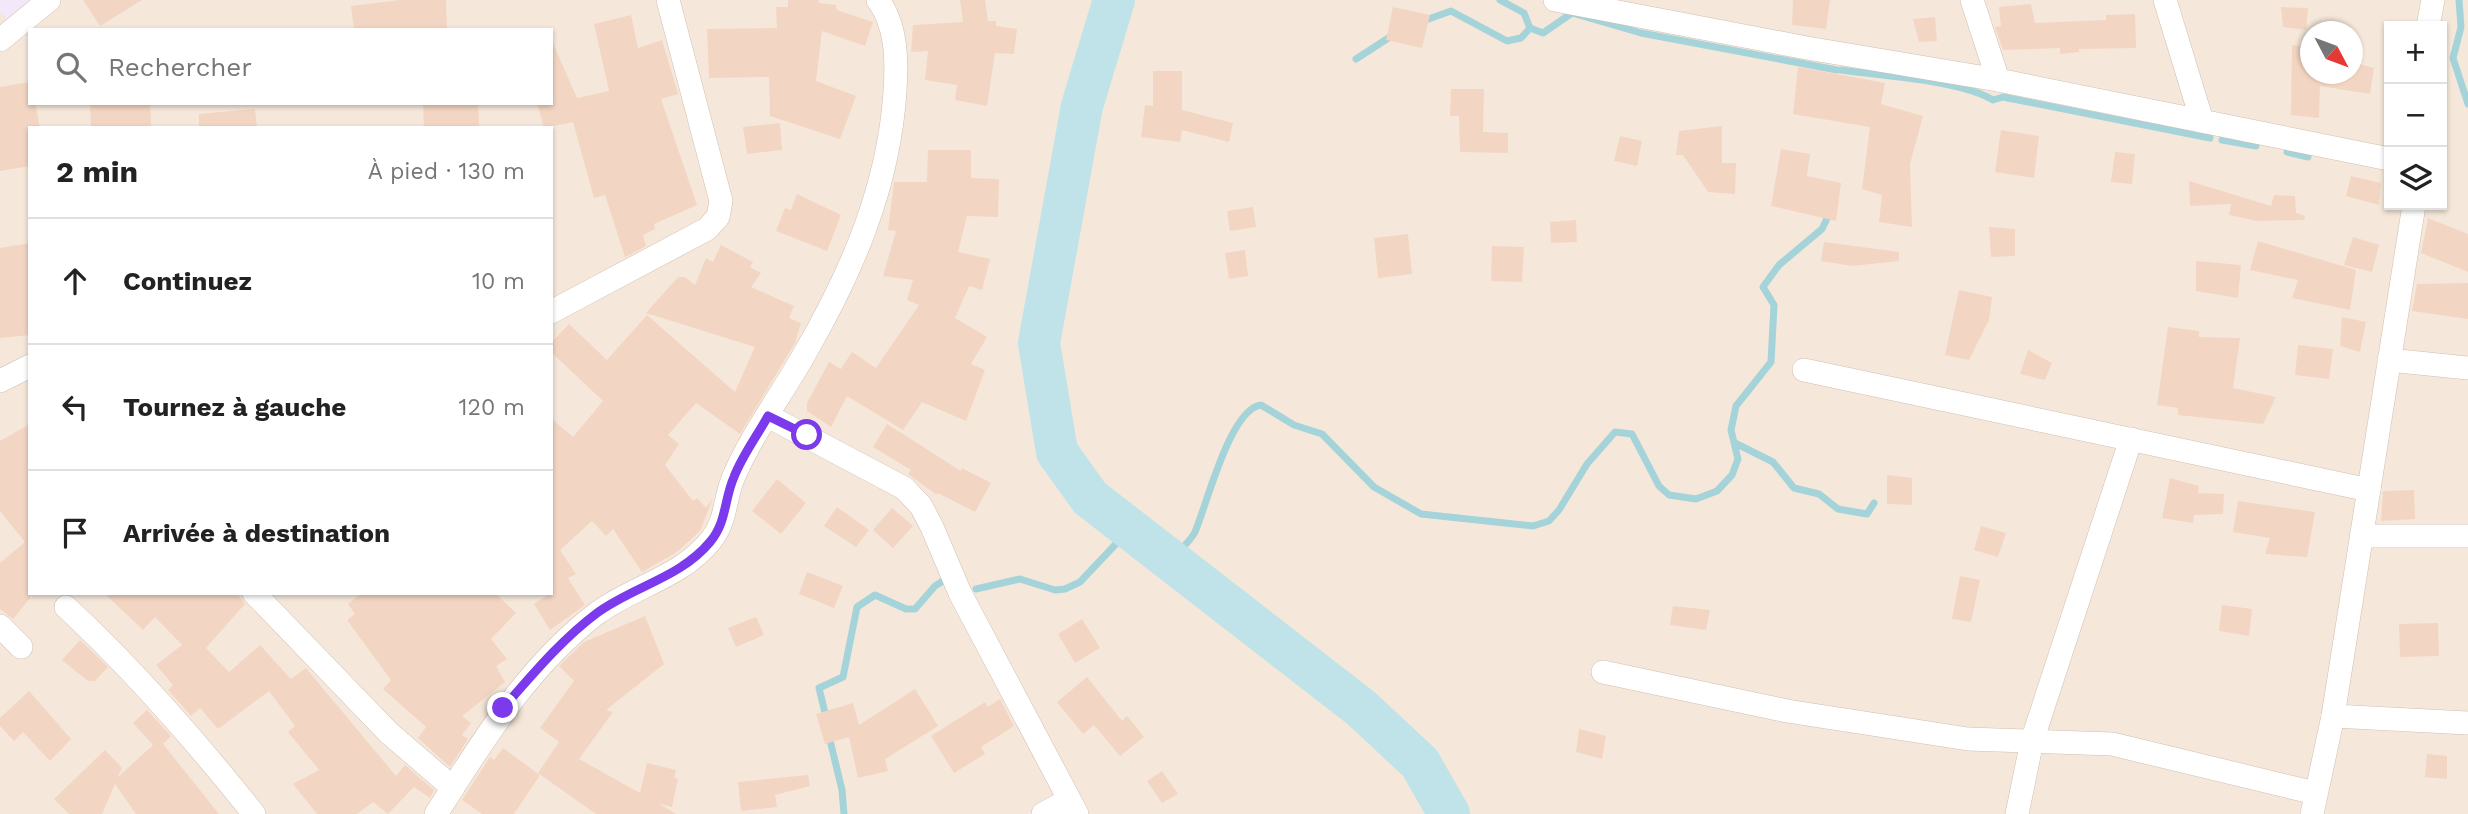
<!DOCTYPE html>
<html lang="fr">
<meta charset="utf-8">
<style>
:root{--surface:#fff;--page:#f2f2f2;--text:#222;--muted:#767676;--line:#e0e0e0}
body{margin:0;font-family:"Work Sans",sans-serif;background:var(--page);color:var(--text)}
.controls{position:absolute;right:21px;top:21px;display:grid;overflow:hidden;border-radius:0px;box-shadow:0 2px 5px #0004}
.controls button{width:63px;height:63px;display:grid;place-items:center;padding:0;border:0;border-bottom:2px solid var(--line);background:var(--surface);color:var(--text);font:35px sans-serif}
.compass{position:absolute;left:2300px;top:21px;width:63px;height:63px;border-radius:50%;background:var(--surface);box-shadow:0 2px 5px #0004;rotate:131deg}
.stop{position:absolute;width:21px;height:21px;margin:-16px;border:5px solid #7c3aed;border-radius:50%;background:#fff}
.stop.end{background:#7c3aed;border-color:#fff;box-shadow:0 2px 7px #0008}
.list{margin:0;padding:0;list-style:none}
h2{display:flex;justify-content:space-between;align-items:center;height:91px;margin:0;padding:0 28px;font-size:30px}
h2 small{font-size:23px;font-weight:400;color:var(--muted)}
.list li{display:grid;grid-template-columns:46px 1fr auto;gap:21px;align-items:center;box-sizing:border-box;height:126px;padding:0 28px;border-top:2px solid var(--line)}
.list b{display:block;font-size:26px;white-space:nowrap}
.list em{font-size:23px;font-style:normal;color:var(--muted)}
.icon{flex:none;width:38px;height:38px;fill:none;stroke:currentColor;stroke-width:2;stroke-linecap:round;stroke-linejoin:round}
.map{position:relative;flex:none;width:2468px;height:814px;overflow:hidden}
.search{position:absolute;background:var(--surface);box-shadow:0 2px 5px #0004;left:28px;top:28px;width:525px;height:77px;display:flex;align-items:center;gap:18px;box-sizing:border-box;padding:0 24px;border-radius:0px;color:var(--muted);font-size:26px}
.panel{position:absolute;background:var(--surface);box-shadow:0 2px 5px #0004;left:28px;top:126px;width:525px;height:469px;border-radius:0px}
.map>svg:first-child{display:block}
.residential{fill:#f5e8da;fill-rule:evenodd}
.education{fill:#f3e8fa}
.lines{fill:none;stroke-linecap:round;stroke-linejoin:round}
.stream{stroke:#a5d3da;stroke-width:7}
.river{stroke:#bfe3e8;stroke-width:42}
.building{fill:#f3d5c3}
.minor-casing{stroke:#d1beb0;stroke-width:24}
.minor{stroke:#fff;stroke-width:23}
.route{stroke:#7c3aed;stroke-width:9}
</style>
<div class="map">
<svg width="2468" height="814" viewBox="0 0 2468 814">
<rect width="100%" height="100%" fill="#fdf6ec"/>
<!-- residential -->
<path class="residential" d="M0,0H2468V814H0ZM2389,26H2442V205H2389ZM30,30H551V103H30ZM2310,32H2352V74H2310ZM30,128H551V593H30Z"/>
<!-- education -->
<path class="education" d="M0,0H46L14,28L0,11Z"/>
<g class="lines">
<!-- stream -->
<g class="stream">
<path d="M1500,0L1524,13L1530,28L1543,33L1572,13L1641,33L1837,70"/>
<path d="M2459,0L2461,27L2453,58L2468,104"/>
<path d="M1423,21L1451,11L1507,41L1521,38L1530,28"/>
<path d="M1356,59L1393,35"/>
<path d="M1841,70C1881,76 1960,80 1993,100L2003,97L2210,138"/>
<path d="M2222,140L2256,146"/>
<path d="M2287,152L2308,157"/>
<path d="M1735,443L1773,462L1794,488L1819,494L1838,509L1867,514L1874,503"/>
<path d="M1170,560C1178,552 1190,542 1195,532C1207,504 1230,409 1261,405L1294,425L1322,434L1374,487L1421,514L1533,526L1549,521L1559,510L1587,464L1615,432L1632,434L1659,486L1669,495L1696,499L1717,491L1732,475L1738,459L1731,430L1736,406L1771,362L1774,305L1763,287L1779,265L1822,229L1831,210"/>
<path d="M976,589L1020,579L1055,590L1065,589L1080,582L1130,529"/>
<path d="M827,721L819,688L843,677L857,607L875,595L906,609H915L935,586L949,577"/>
<path d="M829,736L842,790L844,814"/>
</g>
<!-- river -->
<path class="river" d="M1114,0L1082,106L1039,343L1057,452L1090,498L1361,708L1420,763L1449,814"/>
</g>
<!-- building -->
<g class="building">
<path d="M83,0H142L100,26Z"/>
<path d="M400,0H446L447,30H354L351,6Z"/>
<path d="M788,0H819V3L836,5L837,10L873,22L865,46L822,31L816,81L856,96L840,139L770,116L769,77L709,78L707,29L777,28L776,7H788Z"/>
<path d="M960,0H985L988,21H996V26L1017,29L1014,54L995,53L987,106L955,100L957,85L925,80L928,51L911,52L913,25L963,22Z"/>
<path d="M1793,0H1830L1826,29L1792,25Z"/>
<path d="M2031,4L2035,23L2106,20V15L2135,14L2136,48L2079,49V52L2060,54V48L2003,50L1995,27L2001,26L1999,7Z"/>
<path d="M1393,7L1430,15L1422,48L1386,40Z"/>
<path d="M2281,7L2308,8L2306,30L2283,27Z"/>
<path d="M631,15L638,48L662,40L678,94L661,99L697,205L654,224L655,229L643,235L646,246L625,257L605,195L594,198L573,122L544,128L537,103H551V39L577,98L609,91L594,24Z"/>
<path d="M1935,17L1937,41L1919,42L1913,19Z"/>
<path d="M2292,45L2311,48V74H2353V62L2374,68L2370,94L2320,86L2319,118L2291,115Z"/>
<path d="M1798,67L1885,83L1881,104L1923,116L1910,164L1912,227L1879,222L1882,195L1862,189L1870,127L1793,114Z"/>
<path d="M1153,71H1182V110L1233,123L1229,142L1182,130L1180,142L1141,137L1145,105L1153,106Z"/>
<path d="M30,82V103H35L40,128H30V166L0,171V87Z"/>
<path d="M1451,89H1484L1483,132L1508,133V153L1460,152L1459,116H1450Z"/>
<path d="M90,103H150L151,128H91Z"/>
<path d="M423,103H478L479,128H424Z"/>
<path d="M255,109L257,128H199V114Z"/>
<path d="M780,123L782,150L747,154L743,127Z"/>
<path d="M1722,126V163H1736L1735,194L1708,192L1683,155H1676L1679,131Z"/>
<path d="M2001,130L2039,136L2034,178L1995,172Z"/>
<path d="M1620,136L1642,141L1637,166L1614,161Z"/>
<path d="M1781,149L1810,154L1807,176L1841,183L1836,221L1771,206Z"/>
<path d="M928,150H971V178L999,179L998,217L967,216L958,252L990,259L982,290L969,286L955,318L987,337L971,364L985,370L966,421L922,402L903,430L847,396L831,427L807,411V403L829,362L841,369L852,352L876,368L919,305L907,300L913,280L883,276L896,231L888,230L894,182H927Z"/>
<path d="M2115,152L2135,154L2132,184L2111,182Z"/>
<path d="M2351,176L2381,183L2379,205L2346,196Z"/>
<path d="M2189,181L2271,206L2274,195L2295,196L2296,213L2305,216L2304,220L2257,221L2229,215L2231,204L2190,206Z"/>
<path d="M797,194L841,215L827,251L776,231L785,208L791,210Z"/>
<path d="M1253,207L1256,227L1230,231L1227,211Z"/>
<path d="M2428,218L2468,234V272L2421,253Z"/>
<path d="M1576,220L1577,242L1551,243L1550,222Z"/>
<path d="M1989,227L2015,229V256L1991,257Z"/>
<path d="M1408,234L1412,274L1378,278L1374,238Z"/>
<path d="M2353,237L2379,245L2372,272L2344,265Z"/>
<path d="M2258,241L2356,270L2350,310L2292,298L2298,280L2250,270Z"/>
<path d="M1824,242L1899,252V261L1852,266L1821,261Z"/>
<path d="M30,243V335L0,338V248Z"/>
<path d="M721,245L753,262L750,267L761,273L751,287L794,306L789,318L801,323L795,343L740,434L696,403L668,435L679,444L665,465L693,501L697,498L706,508L713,498L700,531L677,552L642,572L613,529L606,536L592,521L560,550L576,574L568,578L585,605L550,630L534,604L551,593V418L573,437L603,401L551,352V343L569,324L607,360L647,315L735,392L755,347L646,313L678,277H685L695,285L706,258L713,262Z"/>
<path d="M1492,246L1524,247L1522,282L1491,281Z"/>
<path d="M1245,250L1248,276L1229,279L1225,253Z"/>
<path d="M2196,261L2241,265L2238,298L2196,291Z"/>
<path d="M2468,283V319L2412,311L2417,284Z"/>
<path d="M1959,290L1992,297L1989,320L1969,360L1945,355Z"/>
<path d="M2342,317L2366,322L2360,352L2340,346Z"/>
<path d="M2168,327L2199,331V337L2240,338L2233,388L2276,397L2263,424L2178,415V408L2157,405Z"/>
<path d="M2298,345L2333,349L2329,379L2295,375Z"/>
<path d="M2028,350L2052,363L2045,380L2020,374Z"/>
<path d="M30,424V598L13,619L0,609V563L25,542L0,511V441Z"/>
<path d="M887,424L961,471L962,468L991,483L975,512L938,493L937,495L908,474L911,470L873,447Z"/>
<path d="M1887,475L1912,478V505L1887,504Z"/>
<path d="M2170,478L2199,486L2198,493L2224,494L2223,514L2194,515L2193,523L2162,518Z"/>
<path d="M777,479L806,503L781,534L752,511Z"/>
<path d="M2414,490L2415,519L2381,521L2383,491Z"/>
<path d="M2238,501L2315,512L2307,557L2265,554L2270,538L2233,532Z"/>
<path d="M837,507L869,530L856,547L824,526Z"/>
<path d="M892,508L913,526L893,548L873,530Z"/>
<path d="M1981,526L2006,533L1998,557L1974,550Z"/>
<path d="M807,572L843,586L834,608L799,594Z"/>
<path d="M1960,576L1980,580L1971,622L1952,619Z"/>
<path d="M104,593H237L245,604L206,648L229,672L260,645L291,679L306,668L396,776L405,765L434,790L430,798L414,787L388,814L373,802L357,814H317L293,784L319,770L288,732L295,726L269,691L218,729L200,708L191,716L168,690L173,685L156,665L182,645L155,617L143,630Z"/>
<path d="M362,593H495L516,613L491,639L507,659L496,666L505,682L462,716L471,723L462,735L468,739L450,767L418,738L426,727L383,689L391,680L347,620L355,614L348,604Z"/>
<path d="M2222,605L2252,609L2249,636L2219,631Z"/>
<path d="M1673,606L1710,610L1706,630L1670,625Z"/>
<path d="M645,616L664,664L606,710L613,712L579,759L640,793L647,763L676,770L674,778L678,779L672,807L658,803L676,814H596L538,773L559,742L540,728L574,681L559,666L584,642Z"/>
<path d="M756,617L764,635L736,647L728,628Z"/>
<path d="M1082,619L1100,648L1075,663L1058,634Z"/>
<path d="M2438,623L2439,656L2400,657L2399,624Z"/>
<path d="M80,640L108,667L95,681H88L62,660Z"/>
<path d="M1087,677L1122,721L1127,716L1144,737L1120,756L1094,725L1083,734L1057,702Z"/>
<path d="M915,689L938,726L885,759L888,771L858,778L849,737L825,744L816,714L853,703L859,725Z"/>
<path d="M29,691L71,739L50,761L23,732L14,741L0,726V718Z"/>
<path d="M1000,699L1014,726L981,747L985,754L954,773L931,736L985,702L988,707Z"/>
<path d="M147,710L171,736L163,744L219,814H136L115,784L102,814H69L54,799L105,750L122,768L117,778L153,745L133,723Z"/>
<path d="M1579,729L1606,736L1602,759L1576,752Z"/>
<path d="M503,748L540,775L514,814H482L462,800L490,757L494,760Z"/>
<path d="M2427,754L2447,756V779L2425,777Z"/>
<path d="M1162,771L1178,794L1162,803L1147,781Z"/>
<path d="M808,775L810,786L775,795L777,807L741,811L738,782Z"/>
</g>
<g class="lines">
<!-- minor casing -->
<g class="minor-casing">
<g id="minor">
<path d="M1555,0L1807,48L1998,80L2389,159"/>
<path d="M1972,0L1998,80"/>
<path d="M2165,0L2202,121"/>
<path d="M2428,26L2433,0"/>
<path d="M0,40L49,0"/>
<path d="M551,312L707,229L718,217L721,201L668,0"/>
<path d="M2389,360L2468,368"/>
<path d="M1804,370L2369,490"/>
<path d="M0,381L30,366"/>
<path d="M768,416L904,488L921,506L932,527L960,593L1077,814"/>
<path d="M2362,536H2468"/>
<path d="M254,593L389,733L453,788"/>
<path d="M66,607C135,671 195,740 254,814"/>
<path d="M0,626L21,647"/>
<path d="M1603,672L1787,711L1968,739L2112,744L2315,793"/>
<path d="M2333,716L2468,723"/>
<path d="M436,814C483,741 526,668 596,614C633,586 681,578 711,540C727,521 724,498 734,476C752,434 782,394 805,353C852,272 889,186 895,91C897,61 897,26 878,0"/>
<path d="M1043,814L1069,800"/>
<path d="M2017,814L2032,741L2131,439"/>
<path d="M2312,814L2333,716L2414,205"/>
</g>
</g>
<!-- minor -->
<use href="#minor" class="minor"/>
</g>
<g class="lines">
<!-- route -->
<path class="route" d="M503,708C533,674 561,640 597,613C634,586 680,578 710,542C727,522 724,499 734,477C742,456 757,436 768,416L807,435"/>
</g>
</svg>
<div class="controls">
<button>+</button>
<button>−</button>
<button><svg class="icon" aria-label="layers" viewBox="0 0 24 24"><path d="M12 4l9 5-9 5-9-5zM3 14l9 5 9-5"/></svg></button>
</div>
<svg class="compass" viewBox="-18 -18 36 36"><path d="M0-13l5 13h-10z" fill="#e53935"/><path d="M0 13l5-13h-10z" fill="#767676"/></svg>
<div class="stop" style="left:807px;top:435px"></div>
<div class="stop end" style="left:503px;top:708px"></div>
<div class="search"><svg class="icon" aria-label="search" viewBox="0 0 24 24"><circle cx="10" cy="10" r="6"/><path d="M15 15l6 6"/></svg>Rechercher</div>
<section class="panel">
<h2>2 min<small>À pied · 130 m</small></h2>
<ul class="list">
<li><svg class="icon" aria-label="ahead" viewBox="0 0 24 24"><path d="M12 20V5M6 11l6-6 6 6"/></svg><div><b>Continuez</b></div><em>10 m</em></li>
<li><svg class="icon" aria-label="left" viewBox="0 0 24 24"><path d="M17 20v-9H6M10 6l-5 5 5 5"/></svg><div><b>Tournez à gauche</b></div><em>120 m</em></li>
<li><svg class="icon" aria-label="arrive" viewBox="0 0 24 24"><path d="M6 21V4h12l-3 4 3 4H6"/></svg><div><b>Arrivée à destination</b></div></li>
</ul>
</section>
</div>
